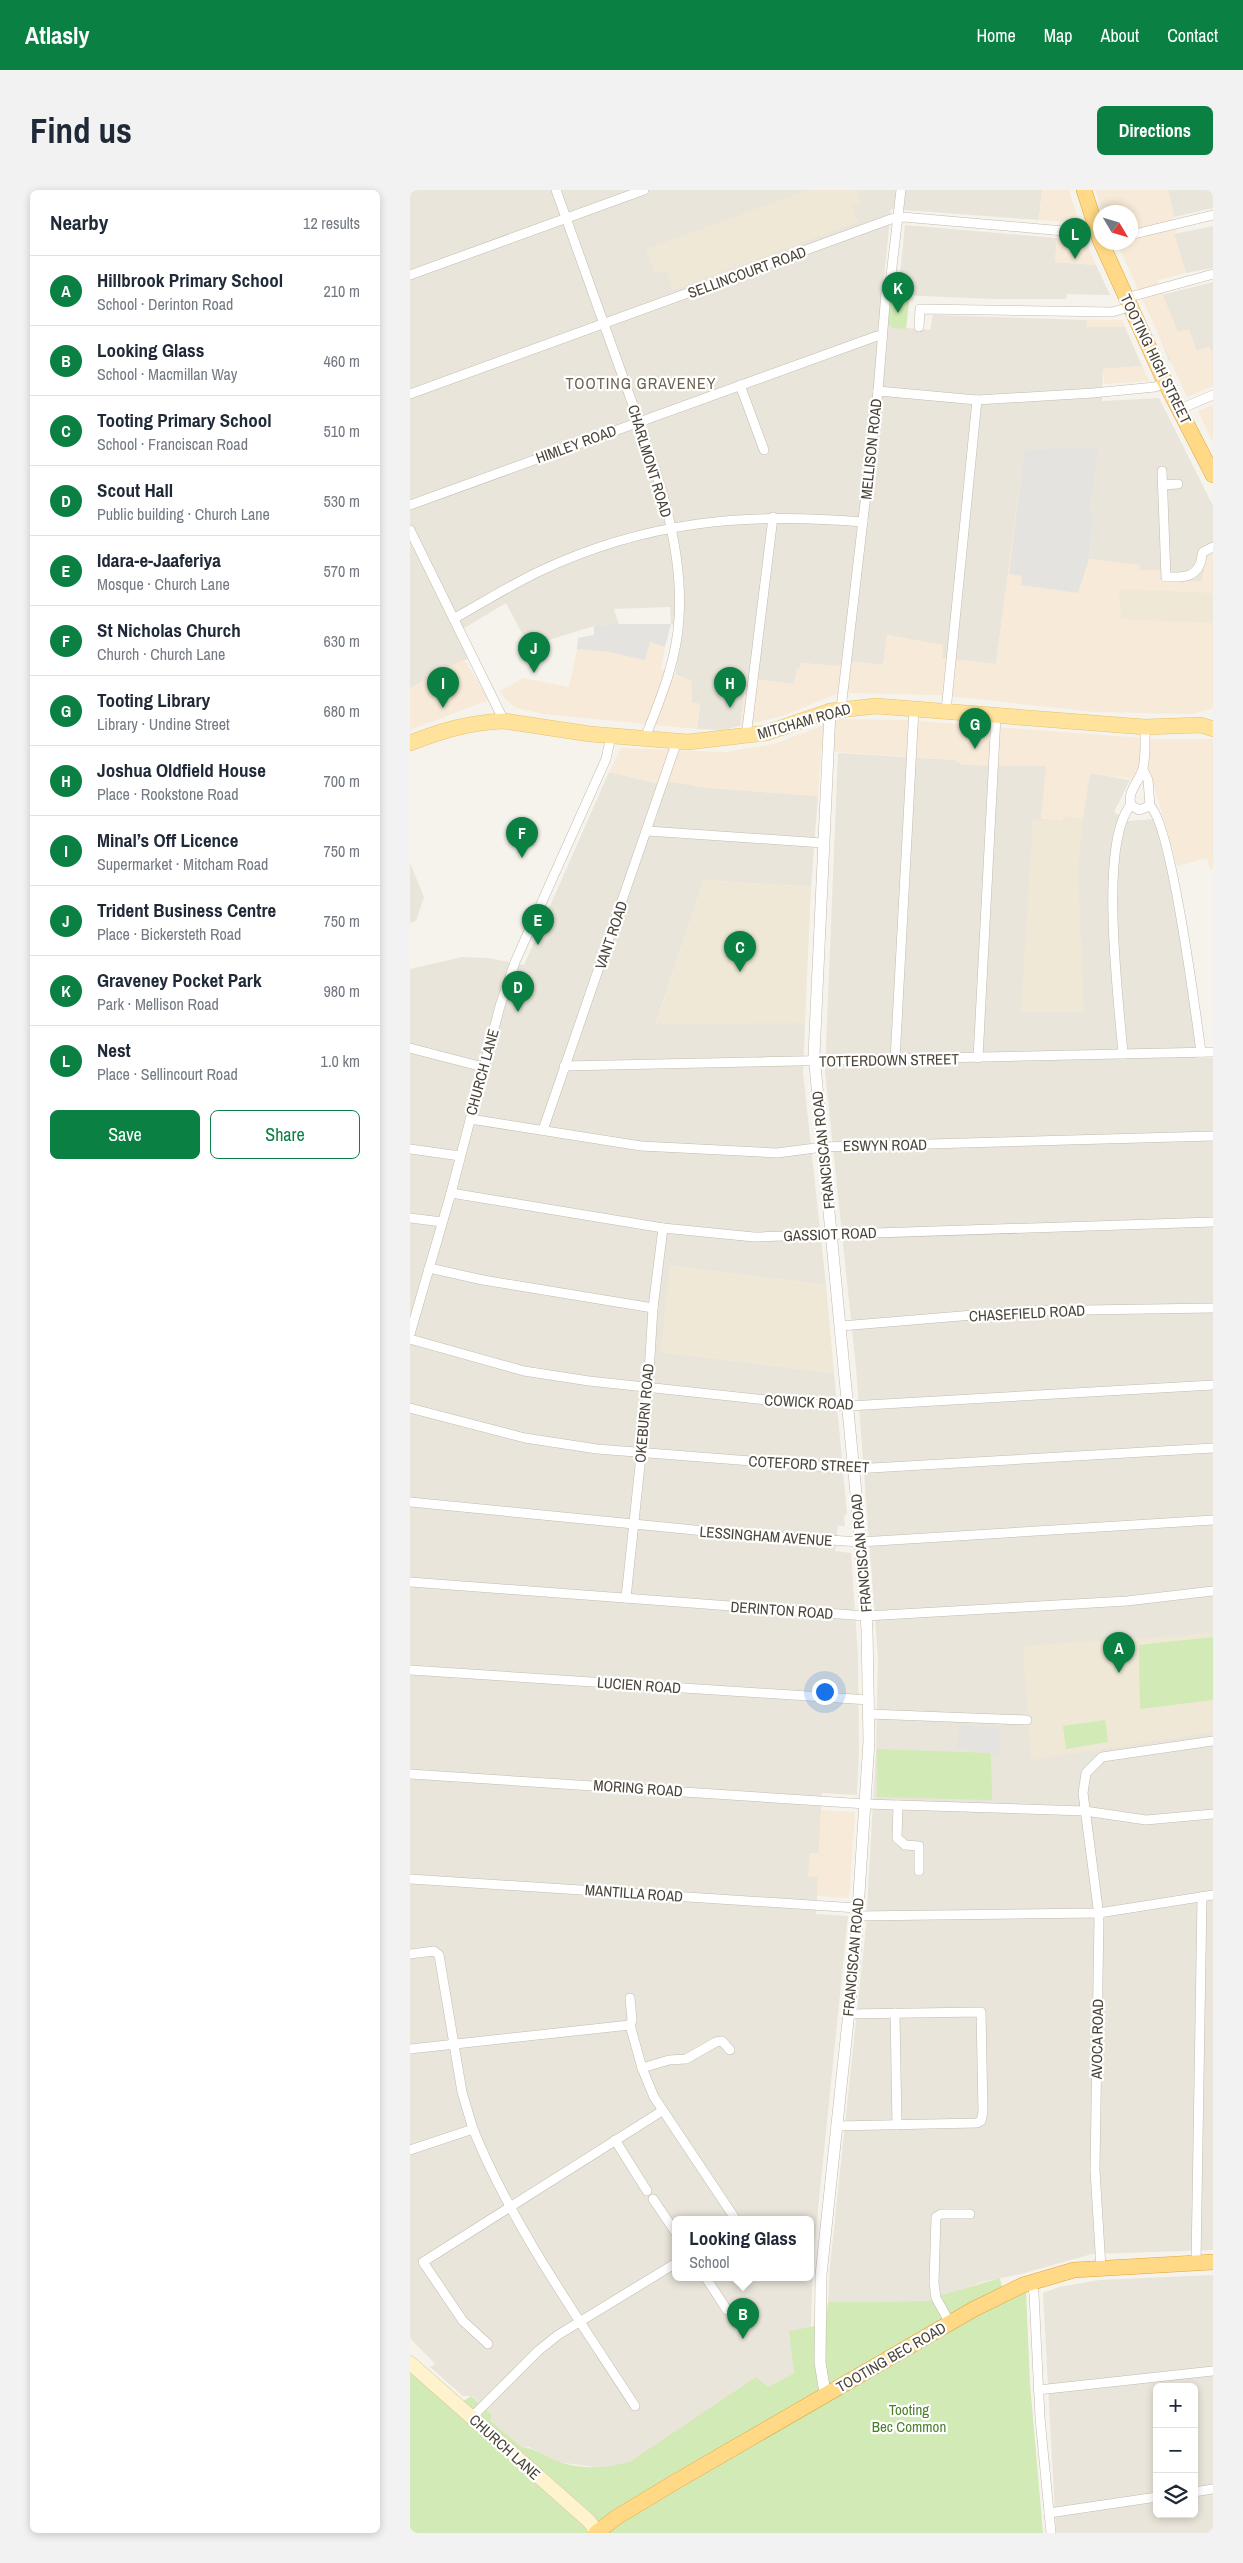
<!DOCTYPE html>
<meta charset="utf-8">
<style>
:root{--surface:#fff;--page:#f2f2f3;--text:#1f2937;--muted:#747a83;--line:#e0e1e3;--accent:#0b8043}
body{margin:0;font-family:"Archivo Narrow",sans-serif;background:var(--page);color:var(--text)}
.controls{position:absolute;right:15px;bottom:15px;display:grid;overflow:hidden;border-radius:8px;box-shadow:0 2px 8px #0003}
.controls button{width:45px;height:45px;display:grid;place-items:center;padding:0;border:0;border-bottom:1px solid var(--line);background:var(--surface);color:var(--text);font:25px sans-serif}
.compass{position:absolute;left:683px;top:15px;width:45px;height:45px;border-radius:50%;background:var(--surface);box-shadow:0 2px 8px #0003;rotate:128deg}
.you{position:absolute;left:414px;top:1501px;width:18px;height:18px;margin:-12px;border:4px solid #fff;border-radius:50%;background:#1a73e8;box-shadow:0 0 0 8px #1a73e833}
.badge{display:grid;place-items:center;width:32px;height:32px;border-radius:50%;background:var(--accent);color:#fff;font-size:16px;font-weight:700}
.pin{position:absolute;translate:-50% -41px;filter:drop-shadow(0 1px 2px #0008)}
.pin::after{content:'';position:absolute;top:26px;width:18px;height:15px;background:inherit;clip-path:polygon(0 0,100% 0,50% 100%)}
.popup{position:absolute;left:262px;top:2026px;width:142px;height:65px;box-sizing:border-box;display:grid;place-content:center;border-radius:8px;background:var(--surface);filter:drop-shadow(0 1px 4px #0005);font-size:16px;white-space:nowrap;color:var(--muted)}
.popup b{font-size:19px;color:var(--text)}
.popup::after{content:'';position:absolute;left:50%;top:100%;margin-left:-10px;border:10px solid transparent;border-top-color:var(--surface)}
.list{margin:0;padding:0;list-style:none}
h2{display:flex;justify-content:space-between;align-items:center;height:65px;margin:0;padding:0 20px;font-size:21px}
h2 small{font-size:16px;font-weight:400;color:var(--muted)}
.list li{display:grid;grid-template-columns:32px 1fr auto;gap:15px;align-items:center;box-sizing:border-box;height:70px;padding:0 20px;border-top:1px solid var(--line)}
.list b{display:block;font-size:19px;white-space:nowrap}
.list p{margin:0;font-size:16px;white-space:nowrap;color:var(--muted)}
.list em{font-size:16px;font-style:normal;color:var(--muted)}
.actions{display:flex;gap:10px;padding:15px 20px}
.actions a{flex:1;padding:11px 0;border:1px solid var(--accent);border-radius:8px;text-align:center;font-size:18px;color:var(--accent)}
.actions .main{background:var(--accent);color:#fff}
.icon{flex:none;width:28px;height:28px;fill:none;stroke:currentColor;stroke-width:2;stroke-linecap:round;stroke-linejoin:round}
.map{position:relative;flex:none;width:803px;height:2343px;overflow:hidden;border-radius:8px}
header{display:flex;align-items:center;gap:30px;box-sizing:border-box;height:70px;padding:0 25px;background:var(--accent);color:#fff}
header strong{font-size:24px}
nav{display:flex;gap:28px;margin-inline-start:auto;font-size:18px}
.intro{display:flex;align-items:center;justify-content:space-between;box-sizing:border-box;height:120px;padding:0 30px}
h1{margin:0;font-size:35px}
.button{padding:12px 22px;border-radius:8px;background:var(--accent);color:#fff;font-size:18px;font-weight:700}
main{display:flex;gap:30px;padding:0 30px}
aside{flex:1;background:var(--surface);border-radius:8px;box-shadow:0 2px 8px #0003}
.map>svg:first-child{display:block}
.residential{fill:#eae5da;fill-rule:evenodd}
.commercial{fill:#f7ead8}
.education{fill:#efe8d6}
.green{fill:#d2eab5}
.parking{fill:#e5e3e0}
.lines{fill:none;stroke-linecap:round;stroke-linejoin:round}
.minor-casing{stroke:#c2bbae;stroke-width:10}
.tertiary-casing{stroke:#c2bbae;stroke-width:12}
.secondary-casing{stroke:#d6c79b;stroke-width:15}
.primary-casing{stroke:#e6c16a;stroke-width:16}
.trunk-casing{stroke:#e0a43c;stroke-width:16}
.minor{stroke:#fff;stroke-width:9}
.tertiary{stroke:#fff;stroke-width:11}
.secondary{stroke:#fff3cd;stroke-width:14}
.primary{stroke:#ffe39c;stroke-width:15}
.trunk{stroke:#ffd985;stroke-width:15}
.labels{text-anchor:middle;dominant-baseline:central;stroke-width:4.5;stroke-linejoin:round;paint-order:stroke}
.street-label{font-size:15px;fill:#4b4439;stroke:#fff}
.park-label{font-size:15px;fill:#4a7f2a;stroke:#fff}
.neighbourhood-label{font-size:16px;letter-spacing:1px;fill:#6e6250;stroke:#fff}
</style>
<header>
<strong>Atlasly</strong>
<nav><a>Home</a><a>Map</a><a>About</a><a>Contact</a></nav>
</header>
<div class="intro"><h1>Find us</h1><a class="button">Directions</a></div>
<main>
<aside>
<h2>Nearby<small>12 results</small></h2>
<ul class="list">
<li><span class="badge">A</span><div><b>Hillbrook Primary School</b><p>School · Derinton Road</p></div><em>210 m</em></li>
<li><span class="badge">B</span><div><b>Looking Glass</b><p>School · Macmillan Way</p></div><em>460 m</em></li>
<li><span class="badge">C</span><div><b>Tooting Primary School</b><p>School · Franciscan Road</p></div><em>510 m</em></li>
<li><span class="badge">D</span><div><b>Scout Hall</b><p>Public building · Church Lane</p></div><em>530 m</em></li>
<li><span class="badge">E</span><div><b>Idara-e-Jaaferiya</b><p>Mosque · Church Lane</p></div><em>570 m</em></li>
<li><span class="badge">F</span><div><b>St Nicholas Church</b><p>Church · Church Lane</p></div><em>630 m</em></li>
<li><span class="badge">G</span><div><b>Tooting Library</b><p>Library · Undine Street</p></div><em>680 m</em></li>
<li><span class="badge">H</span><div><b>Joshua Oldfield House</b><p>Place · Rookstone Road</p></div><em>700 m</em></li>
<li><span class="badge">I</span><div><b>Minal’s Off Licence</b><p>Supermarket · Mitcham Road</p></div><em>750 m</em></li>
<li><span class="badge">J</span><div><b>Trident Business Centre</b><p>Place · Bickersteth Road</p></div><em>750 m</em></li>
<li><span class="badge">K</span><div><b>Graveney Pocket Park</b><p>Park · Mellison Road</p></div><em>980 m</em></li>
<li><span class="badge">L</span><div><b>Nest</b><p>Place · Sellincourt Road</p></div><em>1.0 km</em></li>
</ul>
<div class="actions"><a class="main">Save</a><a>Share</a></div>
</aside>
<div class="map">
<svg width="803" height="2343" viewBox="0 0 803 2343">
<rect width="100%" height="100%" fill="#f6f3ec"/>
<!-- residential -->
<g class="residential">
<path d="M0,0H632L629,30L481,19L469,135L520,140L523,125L677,130V137H715L732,176L693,179L692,211L749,208L803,316V362L797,364L792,392L750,390L749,380H729V375L679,369L684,321L680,320L689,257L678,258L609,303L586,474L532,468V455L477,445L473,475L445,472L427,476L392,473L390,479H387L384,494L336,489L330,536L313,540L287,539L290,514L282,513L281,491L265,484L274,435L261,434L260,417L204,419L209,435L184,436L119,456L96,413L51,440L63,466L0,498Z"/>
<path d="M758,0H803V18L764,27Z"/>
<path d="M495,35L647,48L645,72L686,75L700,105L657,104L656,109H583L488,105Z"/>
<path d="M803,36V78L776,83L764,44Z"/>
<path d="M803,92V165L799,157L759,171L735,109Z"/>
<path d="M428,563L545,570L553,575L637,576L631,629L675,610L680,583L720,590L704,622L719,631L744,629L760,689L779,791L787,868H803V2060L682,2064L611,2084L572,2092L520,2111L418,2112L420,2076L456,1736L466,1559L468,1467L446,1178L415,881Z"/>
<path d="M199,582L246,593L263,592L298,598L408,606L401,697L294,690L246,833H395L393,882L416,1095L261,1076L251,1162L424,1183L437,1324L434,1326L435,1336H428L425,1361L441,1363L448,1465L449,1562L447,1605L412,1603L409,1663H400L408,1687L406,1724L438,1726L403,2069L401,2137L380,2142L384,2183L221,2271L204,2277H184L148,2272L119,2257L113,2258L81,2231V2224L62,2206H53L20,2177L25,2174L0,2148V779L52,767L78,768L114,775ZM266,2030H400V2088H266Z"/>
<path d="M0,673L14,707L6,731L0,733Z"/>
<path d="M803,2085V2343H646L633,2103L649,2097L690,2090ZM747,2197H784V2324H747Z"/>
</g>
<!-- commercial -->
<g class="commercial">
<path d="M632,0H659L669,33L629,30Z"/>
<path d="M685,0H758L767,42L764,44L776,83L747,90L768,142L779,139L787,161L800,157L803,165V196L777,207L707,53L720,52V22H693Z"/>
<path d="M647,48L675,51L686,75L645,72Z"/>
<path d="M677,130H712L715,137H676Z"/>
<path d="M732,176L739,191L694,194L693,179Z"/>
<path d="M803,215V252L788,221Z"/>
<path d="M689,257L680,320L684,321L679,369L730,375V380H749L750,390L792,392L797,364L803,362V518L782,524L685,522L529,505L441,503L424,505L372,526L330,536L336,488L384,494L387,478L390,479L391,473L427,476L445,472L473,475L477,445L533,455L532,468L586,474L614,259Z"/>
<path d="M240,451L255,457L251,479L281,491L282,512L290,514L287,539L134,524L106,518L96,510L90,501L113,488L159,497L167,459L199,462Z"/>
<path d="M52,470L56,472L79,510L0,540V498Z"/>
<path d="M430,529L494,530L745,549H803V679H800L797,668L767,676L743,592L680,583L673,629L653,627V631L631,629L636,576L553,575L545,570L411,561L408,606L298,598L263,592L246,593L199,582L211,558L316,562L364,554Z"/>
<path d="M411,1620L445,1622L439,1708L407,1706L408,1687L398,1686L400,1663H409Z"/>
</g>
<!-- education -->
<g class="education">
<path d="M398,0H446L450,12L442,15L448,32L263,100L256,80L245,84L236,59Z"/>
<path d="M709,399L803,403V433L711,429Z"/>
<path d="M653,626L673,629L668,682L674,822H611L623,629L653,631Z"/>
<path d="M294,690L401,697L395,833L246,834Z"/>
<path d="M261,1076L416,1095L424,1183L250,1162Z"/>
<path d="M803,1443V1542L621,1570L613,1456Z"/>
</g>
<!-- green -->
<g class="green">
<path d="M480,111L499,112L496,139L484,138L478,135Z"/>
<path d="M803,1447V1510L730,1519L729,1455Z"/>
<path d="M695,1530L698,1552L656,1559L653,1536Z"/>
<path d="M467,1559L581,1563L582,1610L467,1607Z"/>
<path d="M590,2088L595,2112L616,2100L620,2194L633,2343H0V2179L44,2218L61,2206L81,2224V2231L113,2258C123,2257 135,2266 145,2270C168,2280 197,2279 221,2271L346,2187L358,2197L384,2183L379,2141L416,2134L418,2112L520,2111L529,2106Z"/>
</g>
<!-- parking -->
<g class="parking">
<path d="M689,257L680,320L684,321L679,369L668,403L611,395L612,386L599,384L614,259Z"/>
<path d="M214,434H261L255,457L240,452L235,470L199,462L167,459L168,448L184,445V436Z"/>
<path d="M549,1535L587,1538L591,1541L590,1565L547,1559Z"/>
</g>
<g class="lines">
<!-- minor casing -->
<g class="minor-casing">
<g id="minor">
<path d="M146,0C171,68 195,136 219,204C244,274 274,352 269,428C267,470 250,510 235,548"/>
<path d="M720,45L803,25"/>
<path d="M0,85L234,0"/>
<path d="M716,108L803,84"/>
<path d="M509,137L510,119L702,122L720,117"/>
<path d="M330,195L354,260"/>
<path d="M468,201L567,210L683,203L745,197L756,193"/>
<path d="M0,204L481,29L493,27L665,42L686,38"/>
<path d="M770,219L803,205"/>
<path d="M752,281L756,387C769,387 784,389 790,374C792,370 791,366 793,362L803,357"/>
<path d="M753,295L768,294"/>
<path d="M0,315L467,146H473"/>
<path d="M0,340L94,531"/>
<path d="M45,428C72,413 99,396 128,382C235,331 336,322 453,332"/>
<path d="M431,519L468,201L476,102L480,94L491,0"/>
<path d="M536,521L567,210"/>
<path d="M336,547L363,327"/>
<path d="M733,580L738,590L740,616"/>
<path d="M721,615L729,620L740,616"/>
<path d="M740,616C761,633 786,825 791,862"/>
<path d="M238,641L413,653"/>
<path d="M0,858L73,877"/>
<path d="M713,864C709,812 688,652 721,615C717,602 728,593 732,581C736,572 735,549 735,537"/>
<path d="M568,868L586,526"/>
<path d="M485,870L504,518"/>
<path d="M154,876L803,862"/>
<path d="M60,929L231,956L367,963L413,957L803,946"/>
<path d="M133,940L267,551"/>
<path d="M0,959L50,966"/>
<path d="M41,1003L253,1038L344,1047L803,1032"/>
<path d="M0,1028L32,1032"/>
<path d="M19,1078L73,1090L243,1118"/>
<path d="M431,1136L610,1121L803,1118"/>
<path d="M0,1144L41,1003L90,816L105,772L196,569L201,546"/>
<path d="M0,1149L114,1181L179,1191L394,1214L439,1216L803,1195"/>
<path d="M0,1218L115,1248L187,1259L444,1279L803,1258"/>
<path d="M0,1312L315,1343L450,1352L803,1330"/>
<path d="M0,1392L456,1426L717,1411L803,1401"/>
<path d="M216,1408L238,1199L243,1118L253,1038"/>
<path d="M0,1480L459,1510"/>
<path d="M459,1524L617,1530"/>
<path d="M0,1584L456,1614L675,1621L736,1630L803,1624"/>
<path d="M488,1615L487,1648L495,1655L509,1656V1681"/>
<path d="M0,1689L447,1718"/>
<path d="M447,1726L689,1723L803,1705"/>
<path d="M0,1764L24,1761L29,1765L52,1902L63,1939L0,1960"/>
<path d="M220,1808L222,1830L220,1835L232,1878L244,1907L326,2030"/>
<path d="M485,1823L487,1935"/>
<path d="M0,1859L220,1835"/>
<path d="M232,1878L259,1870L276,1869L306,1852L312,1851L320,1860"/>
<path d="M426,1936L567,1933L571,1931L573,1922L571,1822L438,1824"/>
<path d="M63,1939C103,2037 167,2126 225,2216"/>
<path d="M205,1950L237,2001"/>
<path d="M243,2009L266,2043"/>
<path d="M786,2073L792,1707"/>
<path d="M691,2078L685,1980L689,1726L673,1603L676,1583L692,1567L803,1551"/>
<path d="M296,2088L317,2120"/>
<path d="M621,2092L624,2103L630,2228L641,2343"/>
<path d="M540,2133L526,2108L524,2093L526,2027L531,2024H560"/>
<path d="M78,2154L53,2131L13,2072L252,1921"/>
<path d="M628,2200L803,2181"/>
<path d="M62,2227L128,2161L148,2145L266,2073"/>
<path d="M784,2302L803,2299"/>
<path d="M639,2323L747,2307"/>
</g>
</g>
<!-- tertiary casing -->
<g class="tertiary-casing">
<path id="tertiary" d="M418,2204L414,2197L410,2172L411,2085L445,1765L459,1551L457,1440L449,1335L404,865L420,521"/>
</g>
<!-- secondary casing -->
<g class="secondary-casing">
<path id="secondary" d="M0,2173L179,2331L187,2342"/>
</g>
<!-- primary casing -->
<g class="primary-casing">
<path id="primary" d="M0,553C31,541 60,532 94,531L180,544L278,552L356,543L420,521L466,516L735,537L791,535L803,539"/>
</g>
<!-- trunk casing -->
<g class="trunk-casing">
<g id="trunk">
<path d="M674,0L690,50"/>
<path d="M691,52L752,186L803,285"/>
<path d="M186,2343L207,2327L265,2292L564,2119L613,2095L664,2080L803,2072"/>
</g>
</g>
<!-- minor -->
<use href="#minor" class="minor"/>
<!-- tertiary -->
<use href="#tertiary" class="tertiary"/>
<!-- secondary -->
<use href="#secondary" class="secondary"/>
<!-- primary -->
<use href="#primary" class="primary"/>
<!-- trunk -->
<use href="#trunk" class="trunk"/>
</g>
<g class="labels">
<!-- street labels -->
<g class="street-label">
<text transform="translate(337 82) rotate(-20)">SELLINCOURT ROAD</text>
<text transform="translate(746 169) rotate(64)">TOOTING HIGH STREET</text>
<text transform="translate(166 254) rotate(-20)">HIMLEY ROAD</text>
<text transform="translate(461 259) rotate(-84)">MELLISON ROAD</text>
<text transform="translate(240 271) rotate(73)">CHARLMONT ROAD</text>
<text transform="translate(394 531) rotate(-16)">MITCHAM ROAD</text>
<text transform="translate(201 745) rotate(-71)">VANT ROAD</text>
<text transform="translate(479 870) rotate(-1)">TOTTERDOWN STREET</text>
<text transform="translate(72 882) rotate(-75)">CHURCH LANE</text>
<text transform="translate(475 955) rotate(-1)">ESWYN ROAD</text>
<text transform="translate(413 960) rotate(-96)">FRANCISCAN ROAD</text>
<text transform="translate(420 1044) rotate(-2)">GASSIOT ROAD</text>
<text transform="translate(617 1123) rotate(-3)">CHASEFIELD ROAD</text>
<text transform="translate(399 1212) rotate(3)">COWICK ROAD</text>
<text transform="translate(234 1223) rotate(-85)">OKEBURN ROAD</text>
<text transform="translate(399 1274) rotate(3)">COTEFORD STREET</text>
<text transform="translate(356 1346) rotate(4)">LESSINGHAM AVENUE</text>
<text transform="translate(451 1363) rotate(-95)">FRANCISCAN ROAD</text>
<text transform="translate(372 1420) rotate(4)">DERINTON ROAD</text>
<text transform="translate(229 1495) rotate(4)">LUCIEN ROAD</text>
<text transform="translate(228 1598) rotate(4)">MORING ROAD</text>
<text transform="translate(224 1703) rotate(4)">MANTILLA ROAD</text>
<text transform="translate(443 1767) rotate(-85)">FRANCISCAN ROAD</text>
<text transform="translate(687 1849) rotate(-89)">AVOCA ROAD</text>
<text transform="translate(481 2167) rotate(-30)">TOOTING BEC ROAD</text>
<text transform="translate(95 2257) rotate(42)">CHURCH LANE</text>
</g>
<!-- park labels -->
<g class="park-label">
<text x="499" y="2219">Tooting<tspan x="499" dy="17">Bec Common</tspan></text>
</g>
<!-- neighbourhood labels -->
<g class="neighbourhood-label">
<text x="231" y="193">TOOTING GRAVENEY</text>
</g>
</g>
</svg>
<div class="controls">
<button>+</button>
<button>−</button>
<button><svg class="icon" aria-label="layers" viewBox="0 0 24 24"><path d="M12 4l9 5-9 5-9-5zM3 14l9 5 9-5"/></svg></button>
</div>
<svg class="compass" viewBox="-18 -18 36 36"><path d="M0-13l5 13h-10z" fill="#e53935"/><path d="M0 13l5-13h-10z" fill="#747a83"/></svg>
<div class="you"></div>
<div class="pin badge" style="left:709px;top:1483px">A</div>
<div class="pin badge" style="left:333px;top:2149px">B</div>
<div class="popup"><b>Looking Glass</b>School</div>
<div class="pin badge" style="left:330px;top:782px">C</div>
<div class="pin badge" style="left:108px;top:822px">D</div>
<div class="pin badge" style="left:128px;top:755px">E</div>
<div class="pin badge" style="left:112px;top:668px">F</div>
<div class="pin badge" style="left:565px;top:559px">G</div>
<div class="pin badge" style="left:320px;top:518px">H</div>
<div class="pin badge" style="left:33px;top:518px">I</div>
<div class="pin badge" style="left:124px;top:483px">J</div>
<div class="pin badge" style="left:488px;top:123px">K</div>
<div class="pin badge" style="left:665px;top:69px">L</div>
</div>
</main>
